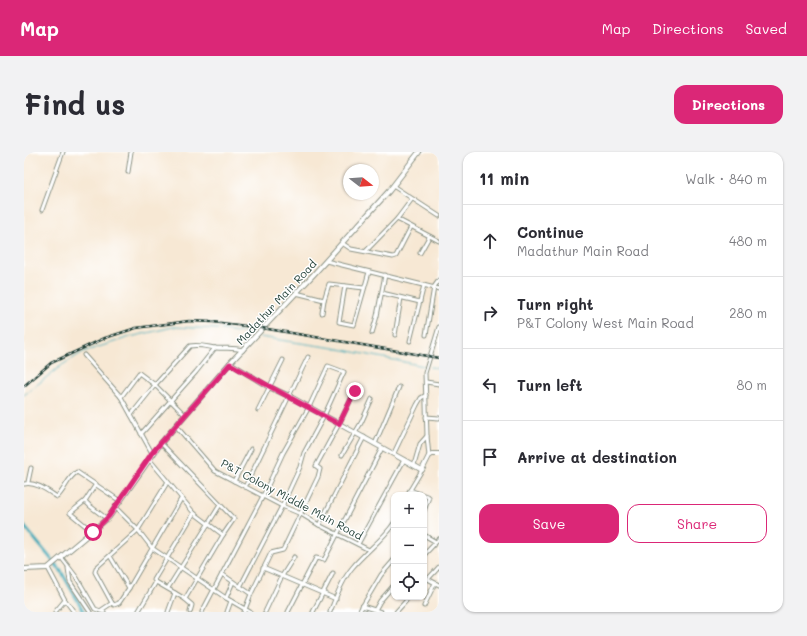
<!DOCTYPE html>
<meta charset="utf-8">
<style>
:root{--surface:#fff;--page:#f2f2f3;--text:#2b2b33;--muted:#7c7c81;--line:#e1e1e2;--accent:#db2777}
body{margin:0;font-family:Mali,sans-serif;background:var(--page);color:var(--text)}
.controls{position:absolute;right:12px;bottom:12px;display:grid;overflow:hidden;border-radius:8px;box-shadow:0 1px 3px #0004}
.controls button{width:36px;height:36px;display:grid;place-items:center;padding:0;border:0;border-bottom:1px solid var(--line);background:var(--surface);color:var(--text);font:20px sans-serif}
.compass{position:absolute;left:319px;top:12px;width:36px;height:36px;border-radius:50%;background:var(--surface);box-shadow:0 1px 3px #0004;rotate:107deg}
.stop{position:absolute;width:12px;height:12px;margin:-9px;border:3px solid #db2777;border-radius:50%;background:#fff}
.stop.end{background:#db2777;border-color:#fff;box-shadow:0 1px 4px #0008}
.list{margin:0;padding:0;list-style:none}
h2{display:flex;justify-content:space-between;align-items:center;height:52px;margin:0;padding:0 16px;font-size:17px}
h2 small{font-size:13px;font-weight:400;color:var(--muted)}
.list li{display:grid;grid-template-columns:26px 1fr auto;gap:12px;align-items:center;box-sizing:border-box;height:72px;padding:0 16px;border-top:1px solid var(--line)}
.list b{display:block;font-size:15px;white-space:nowrap}
.list p{margin:0;font-size:13px;white-space:nowrap;color:var(--muted)}
.list em{font-size:13px;font-style:normal;color:var(--muted)}
.actions{display:flex;gap:8px;padding:12px 16px}
.actions a{flex:1;padding:9px 0;border:1px solid var(--accent);border-radius:12px;text-align:center;font-size:14px;color:var(--accent)}
.actions .main{background:var(--accent);color:#fff}
.icon{flex:none;width:22px;height:22px;fill:none;stroke:currentColor;stroke-width:2;stroke-linecap:round;stroke-linejoin:round}
.map{position:relative;flex:none;width:415px;height:460px;overflow:hidden;border-radius:12px}
header{display:flex;align-items:center;gap:24px;box-sizing:border-box;height:56px;padding:0 20px;background:var(--accent);color:#fff}
header strong{font-size:19px}
nav{display:flex;gap:22px;margin-inline-start:auto;font-size:14px}
.intro{display:flex;align-items:center;justify-content:space-between;box-sizing:border-box;height:96px;padding:0 24px}
h1{margin:0;font-size:28px}
.button{padding:10px 18px;border-radius:12px;background:var(--accent);color:#fff;font-size:14px;font-weight:700}
main{display:flex;gap:24px;padding:0 24px}
aside{flex:1;background:var(--surface);border-radius:12px;box-shadow:0 1px 3px #0004}
.map>svg:first-child{display:block}
.lines{fill:none;stroke-linecap:round;stroke-linejoin:round}
.stream{stroke:#3baab9;stroke-width:1}
.canal{stroke:#3baab9;stroke-width:3}
.street-casing{stroke:#8b9284;stroke-width:5}
.secondary-casing{stroke:#8b9284;stroke-width:6}
.street{stroke:#fff;stroke-width:3}
.secondary{stroke:#fff;stroke-width:4}
.rail-casing{stroke:#1f3d34;stroke-width:2.5}
.rail{stroke:#fff;stroke-width:1;stroke-dasharray:3;stroke-linecap:butt}
.route{stroke:#db2777;stroke-width:5}
.labels{text-anchor:middle;dominant-baseline:central;stroke-width:3;stroke-linejoin:round;paint-order:stroke}
.street-label{font-size:11px;fill:#1f3d34;stroke:#fff}
</style>
<header>
<strong>Map</strong>
<nav><a>Map</a><a>Directions</a><a>Saved</a></nav>
</header>
<div class="intro"><h1>Find us</h1><a class="button">Directions</a></div>
<main>
<div class="map">
<svg width="415" height="460" viewBox="0 0 415 460">
<rect width="100%" height="100%" fill="#fff"/>
<filter id="ink" filterUnits="userSpaceOnUse"><feTurbulence type="fractalNoise" baseFrequency=".025" numOctaves="2"/><feDisplacementMap in="SourceGraphic" scale="8" xChannelSelector="R" yChannelSelector="G"/><feConvolveMatrix kernelMatrix="1 2 1 2 8 2 1 2 1" color-interpolation-filters="sRGB"/></filter>
<filter id="wash" filterUnits="userSpaceOnUse"><feTurbulence type="fractalNoise" baseFrequency=".012" numOctaves="4" result="noise"/><feDisplacementMap in="SourceGraphic" scale="16" xChannelSelector="R" yChannelSelector="G"/><feGaussianBlur stdDeviation="0.9" result="paint"/><feColorMatrix in="noise" values="0 0 0 0 0 0 0 0 0 0 0 0 0 0 0 0 0 1.4 0 .05"/><feComposite in="paint" operator="in"/></filter>
<g filter="url(#wash)">
<rect width="100%" height="100%" fill="#f7e8d4"/>
<g class="lines">
<!-- stream -->
<g class="stream">
<path d="M236,185L310,196L400,214"/>
<path d="M406,215L415,216"/>
<path d="M0,243L38,213L59,200L106,185L149,175L193,177L227,182"/>
</g>
<!-- canal -->
<path class="canal" d="M0,374L37,419L60,460"/>
</g>
</g>
<g filter="url(#ink)">
<g class="lines">
<!-- street casing -->
<g class="street-casing">
<g id="street">
<path d="M104,20L107,0"/>
<path d="M369,34L415,64"/>
<path d="M18,58L39,0"/>
<path d="M373,67L415,89"/>
<path d="M318,91L327,97L369,105L372,104L387,75"/>
<path d="M342,99L373,67L388,47"/>
<path d="M396,101L405,85"/>
<path d="M302,109L415,137"/>
<path d="M321,134L315,170L330,173L345,120"/>
<path d="M272,141L300,148"/>
<path d="M358,141L396,150"/>
<path d="M298,161L300,148L305,132L340,136"/>
<path d="M348,181L353,164L361,123"/>
<path d="M371,183L377,146"/>
<path d="M402,183L410,135L415,128"/>
<path d="M386,189L400,133"/>
<path d="M60,203L97,245L128,301"/>
<path d="M402,230L415,232"/>
<path d="M97,245L115,221L131,233L161,263"/>
<path d="M234,258L259,208"/>
<path d="M107,263L131,233L166,194C175,192 184,195 192,196C202,197 208,195 219,198"/>
<path d="M402,265L415,266"/>
<path d="M152,274L191,319L258,354L277,362L295,373L345,398"/>
<path d="M117,282L172,220L191,196"/>
<path d="M403,284L401,221L415,175"/>
<path d="M137,291L210,367L199,383L161,447L151,441"/>
<path d="M351,292L375,235"/>
<path d="M370,301L393,253L397,246L402,243"/>
<path d="M318,303L337,271L348,247"/>
<path d="M125,307L170,361L199,383"/>
<path d="M390,313L396,292L403,284L405,304"/>
<path d="M210,329L227,297"/>
<path d="M4,330L7,316"/>
<path d="M143,331L114,378L72,416L71,420L88,451L90,453L95,451L105,436L157,347"/>
<path d="M0,332C11,329 24,339 33,345C41,338 44,325 53,320L96,349"/>
<path d="M72,332L61,349L66,354L83,367"/>
<path d="M221,335L284,205"/>
<path d="M386,338L399,343"/>
<path d="M383,343L398,318"/>
<path d="M400,343L405,345L400,359"/>
<path d="M61,349L46,361L69,380"/>
<path d="M91,355L114,378L128,396L202,446L226,460"/>
<path d="M295,373L340,285"/>
<path d="M400,383L412,390"/>
<path d="M334,392L380,308"/>
<path d="M400,403L415,387"/>
<path d="M86,404L105,436"/>
<path d="M37,405L53,426L71,457L80,460"/>
<path d="M24,416L41,448L50,460"/>
<path d="M44,416L46,430L66,460"/>
<path d="M239,416L258,424L270,405"/>
<path d="M198,422L227,442"/>
<path d="M400,425L415,433"/>
<path d="M404,427L415,415"/>
<path d="M144,436L196,353"/>
<path d="M202,446L209,430"/>
<path d="M161,447L168,453L166,460"/>
<path d="M338,454L357,460"/>
<path d="M400,454L411,431"/>
<path d="M351,458L356,449L370,433"/>
<path d="M76,459L88,451"/>
<path d="M31,460L41,448"/>
<path d="M114,460L132,430"/>
<path d="M144,460L151,441L132,430L130,428L170,361"/>
<path d="M178,460L239,344L259,301L285,255L304,214L320,220L300,264L280,301L276,315L258,354L216,435"/>
<path d="M203,460L207,449"/>
<path d="M220,460L227,442L247,401L259,398L294,325L296,317L292,314L315,272L331,239"/>
<path d="M241,460L258,424L312,447"/>
<path d="M264,460L292,406L300,408L358,296"/>
<path d="M289,460L309,421"/>
<path d="M306,460C312,445 318,428 328,416C341,400 359,388 370,371"/>
<path d="M335,460L357,423L370,408"/>
<path d="M372,460L382,449L383,445"/>
</g>
</g>
<!-- secondary casing -->
<g class="secondary-casing">
<g id="secondary">
<path d="M206,211L245,235L265,244L398,318L405,304L408,302H415"/>
<path d="M0,417L24,416L85,365L137,291L206,211L290,122L365,39L395,0"/>
</g>
</g>
<!-- street -->
<use href="#street" class="street"/>
<!-- secondary -->
<use href="#secondary" class="secondary"/>
<!-- rail casing -->
<g class="rail-casing">
<path id="rail" d="M0,234L27,211L81,186L112,176L165,169L189,170L238,176L415,206"/>
</g>
<!-- rail -->
<use href="#rail" class="rail"/>
</g>
</g>
<g class="lines" filter="url(#ink)">
<!-- route -->
<path class="route" d="M69,380L85,364L128,301L206,212C242,233 278,252 315,272L331,239"/>
</g>
<g class="labels">
<!-- street labels -->
<g class="street-label">
<text transform="translate(252 150) rotate(-47)">Madathur Main Road</text>
<text transform="translate(268 347) rotate(28)">P&amp;T Colony Middle Main Road</text>
</g>
</g>
</svg>
<div class="controls">
<button>+</button>
<button>−</button>
<button><svg class="icon" aria-label="locate" viewBox="0 0 24 24"><circle cx="12" cy="12" r="6"/><path d="M12 2v4M12 18v4M2 12h4M18 12h4"/></svg></button>
</div>
<svg class="compass" viewBox="-18 -18 36 36"><path d="M0-13l5 13h-10z" fill="#e53935"/><path d="M0 13l5-13h-10z" fill="#7c7c81"/></svg>
<div class="stop" style="left:69px;top:380px"></div>
<div class="stop end" style="left:331px;top:239px"></div>
</div>
<aside>
<h2>11 min<small>Walk · 840 m</small></h2>
<ul class="list">
<li><svg class="icon" aria-label="ahead" viewBox="0 0 24 24"><path d="M12 20V5M6 11l6-6 6 6"/></svg><div><b>Continue</b><p>Madathur Main Road</p></div><em>480 m</em></li>
<li><svg class="icon" aria-label="right" viewBox="0 0 24 24"><path d="M7 20v-9h11M14 6l5 5-5 5"/></svg><div><b>Turn right</b><p>P&amp;T Colony West Main Road</p></div><em>280 m</em></li>
<li><svg class="icon" aria-label="left" viewBox="0 0 24 24"><path d="M17 20v-9H6M10 6l-5 5 5 5"/></svg><div><b>Turn left</b></div><em>80 m</em></li>
<li><svg class="icon" aria-label="arrive" viewBox="0 0 24 24"><path d="M6 21V4h12l-3 4 3 4H6"/></svg><div><b>Arrive at destination</b></div></li>
</ul>
<div class="actions"><a class="main">Save</a><a>Share</a></div>
</aside>
</main>
